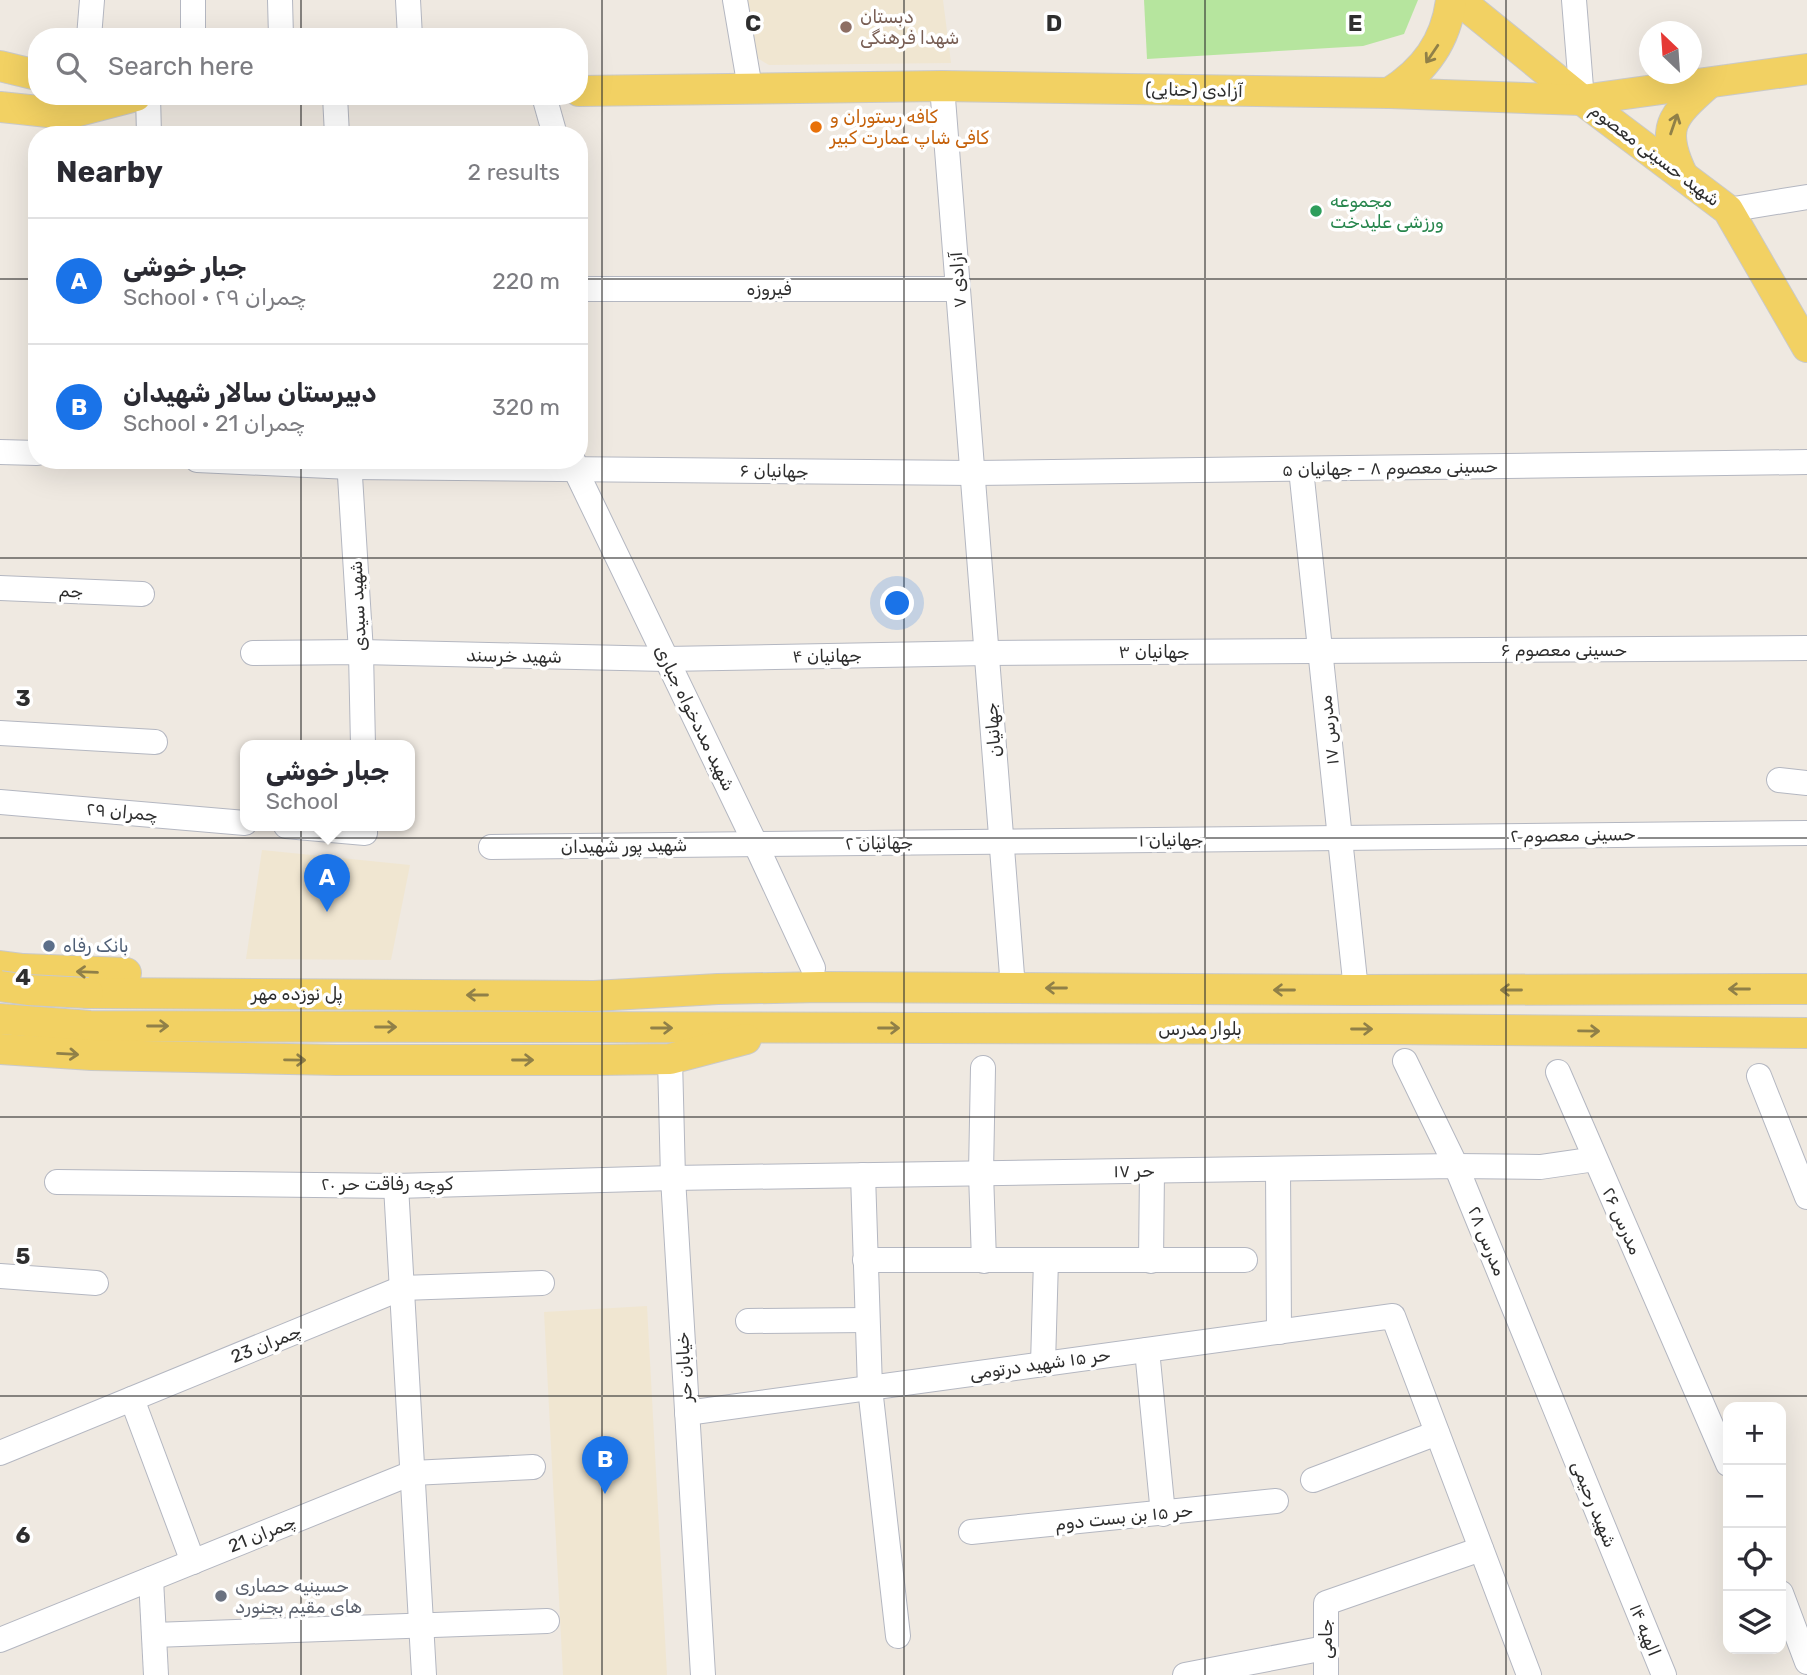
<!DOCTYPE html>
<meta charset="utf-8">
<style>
:root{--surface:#fff;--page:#f2f2f3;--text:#2b2b33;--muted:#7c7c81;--line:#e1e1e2;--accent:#1a73e8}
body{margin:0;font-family:Rubik,Vazirmatn,sans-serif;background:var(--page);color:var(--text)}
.controls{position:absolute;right:21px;bottom:21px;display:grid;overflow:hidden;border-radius:14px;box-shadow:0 7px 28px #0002}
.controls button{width:63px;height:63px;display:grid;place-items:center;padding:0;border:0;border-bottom:2px solid var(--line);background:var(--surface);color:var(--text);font:35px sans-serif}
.compass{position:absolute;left:1639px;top:21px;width:63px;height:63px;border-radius:50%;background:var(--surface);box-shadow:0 7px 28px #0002;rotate:335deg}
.you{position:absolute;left:898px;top:604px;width:24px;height:24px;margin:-18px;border:5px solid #fff;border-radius:50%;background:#1a73e8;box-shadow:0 0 0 10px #1a73e833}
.badge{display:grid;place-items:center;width:46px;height:46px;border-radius:50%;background:var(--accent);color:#fff;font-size:23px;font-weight:700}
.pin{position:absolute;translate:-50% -58px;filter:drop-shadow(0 2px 4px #0008)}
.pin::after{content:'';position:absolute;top:37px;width:24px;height:21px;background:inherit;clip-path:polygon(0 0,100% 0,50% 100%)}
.popup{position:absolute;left:240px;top:740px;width:175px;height:91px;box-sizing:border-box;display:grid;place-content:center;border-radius:14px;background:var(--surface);filter:drop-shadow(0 2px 5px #0005);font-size:23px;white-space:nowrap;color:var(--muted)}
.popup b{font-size:26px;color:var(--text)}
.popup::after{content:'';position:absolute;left:50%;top:100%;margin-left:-14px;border:14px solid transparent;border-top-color:var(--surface)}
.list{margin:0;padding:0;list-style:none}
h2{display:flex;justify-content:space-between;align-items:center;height:91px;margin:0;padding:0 28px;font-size:30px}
h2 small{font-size:23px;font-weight:400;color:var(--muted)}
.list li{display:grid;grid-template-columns:46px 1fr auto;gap:21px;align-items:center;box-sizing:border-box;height:126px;padding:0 28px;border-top:2px solid var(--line)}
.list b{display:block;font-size:26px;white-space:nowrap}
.list p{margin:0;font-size:23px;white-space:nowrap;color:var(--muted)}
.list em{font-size:23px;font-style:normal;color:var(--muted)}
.icon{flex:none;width:38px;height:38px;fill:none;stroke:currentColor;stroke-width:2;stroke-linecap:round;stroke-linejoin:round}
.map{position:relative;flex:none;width:1807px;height:1675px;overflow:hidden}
.search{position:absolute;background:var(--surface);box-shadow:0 7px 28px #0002;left:28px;top:28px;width:560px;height:77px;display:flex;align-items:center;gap:18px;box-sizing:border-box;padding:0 24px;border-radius:28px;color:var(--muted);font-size:26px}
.panel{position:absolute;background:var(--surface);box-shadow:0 7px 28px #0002;left:28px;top:126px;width:560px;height:343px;border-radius:28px}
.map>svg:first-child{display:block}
.education{fill:#f0e6d1}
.green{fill:#b6e59e}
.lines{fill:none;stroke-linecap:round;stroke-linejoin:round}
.minor-casing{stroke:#b4b7c1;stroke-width:26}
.major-casing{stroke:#c9c9c9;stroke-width:32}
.minor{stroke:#fff;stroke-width:24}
.major{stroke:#f2d163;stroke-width:30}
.major-bridge-casing{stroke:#c9c9c9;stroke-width:32;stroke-linecap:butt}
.major-bridge{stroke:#f2d163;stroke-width:30}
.oneway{stroke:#908048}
.grid{fill:none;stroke:#2e2e2e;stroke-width:2;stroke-opacity:0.55}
.education-dot{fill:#8d6e63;stroke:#fff;stroke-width:2.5}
.food-dot{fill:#e8710a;stroke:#fff;stroke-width:2.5}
.leisure-dot{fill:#2e9e5b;stroke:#fff;stroke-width:2.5}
.service-dot{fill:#5c6f8a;stroke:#fff;stroke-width:2.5}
.worship-dot{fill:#6b7280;stroke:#fff;stroke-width:2.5}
.labels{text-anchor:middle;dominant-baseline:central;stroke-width:7;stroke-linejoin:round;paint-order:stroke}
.education-label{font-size:18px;fill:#785e54;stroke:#fff;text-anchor:start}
.street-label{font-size:18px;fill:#2e2e2e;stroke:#fff}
.food-label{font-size:18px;fill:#c56008;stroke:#fff;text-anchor:start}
.leisure-label{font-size:18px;fill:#27864d;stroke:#fff;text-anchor:start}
.service-label{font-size:18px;fill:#4e5e75;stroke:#fff;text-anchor:start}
.worship-label{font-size:18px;fill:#5b616d;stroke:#fff;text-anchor:start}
.grid-label{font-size:23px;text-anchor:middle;font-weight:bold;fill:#2e2e2e;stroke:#fff;stroke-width:7;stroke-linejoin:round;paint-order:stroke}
</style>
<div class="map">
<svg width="1807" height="1675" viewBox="0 0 1807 1675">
<rect width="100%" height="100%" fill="#efe9e1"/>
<!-- education -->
<g class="education">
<path d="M741,0H943L951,63L769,65L750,54Z"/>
<path d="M262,850L410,865L391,960L246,959Z"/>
<path d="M647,1306L667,1675H563L544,1312Z"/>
</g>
<!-- green -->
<path class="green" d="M1144,0H1418L1404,34L1363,46L1147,59Z"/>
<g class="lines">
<!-- minor casing -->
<g class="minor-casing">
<g id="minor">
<path d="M280,0L281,37"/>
<path d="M408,0L410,37"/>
<path d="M735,0L750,88"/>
<path d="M1574,0L1582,100"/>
<path d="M89,37L92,0"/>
<path d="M193,37V0"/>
<path d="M942,86L1013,988"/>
<path d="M148,96L149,135"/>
<path d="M335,96L337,135"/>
<path d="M544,96L555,135"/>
<path d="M1728,210L1807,197"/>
<path d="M579,289H958"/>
<path d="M0,452L37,453"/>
<path d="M197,460L350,467L973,473L1807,462"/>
<path d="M349,460L361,652L363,746"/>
<path d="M573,460L575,469L756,845L813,968"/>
<path d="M1301,469L1356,990"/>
<path d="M0,588L142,594"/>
<path d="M253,653L361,652L666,659L987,653L1807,648"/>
<path d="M0,733L155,742"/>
<path d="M1779,780L1807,783"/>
<path d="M0,802L245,823"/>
<path d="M286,826L365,833V826"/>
<path d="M491,847L1807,833"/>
<path d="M670,1059L673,1178L703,1675"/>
<path d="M1405,1061L1456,1166L1664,1675"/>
<path d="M983,1068L981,1173L984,1261"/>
<path d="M1558,1072L1728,1464"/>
<path d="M1759,1076L1807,1197"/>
<path d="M1278,1169L1279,1332"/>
<path d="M863,1175L870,1388L898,1636"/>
<path d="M57,1182L396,1186L673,1178L1456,1166L1540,1167L1595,1159"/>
<path d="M396,1186L424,1675"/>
<path d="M865,1260H1245"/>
<path d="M1151,1261L1152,1171"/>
<path d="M0,1276L96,1283"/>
<path d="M748,1321L867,1320"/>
<path d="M1147,1350L1163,1514"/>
<path d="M1043,1364L1046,1260"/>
<path d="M132,1399L193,1562"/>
<path d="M687,1413L1393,1316L1529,1675"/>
<path d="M0,1453L402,1288L542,1283"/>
<path d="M1313,1480L1437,1433"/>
<path d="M971,1532L1276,1501"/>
<path d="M151,1579L156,1675"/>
<path d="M1781,1593L1807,1662"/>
<path d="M154,1635L547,1621"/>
<path d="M0,1640L412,1473L533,1467"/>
<path d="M1185,1675L1325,1648"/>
<path d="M1326,1675V1603L1481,1549"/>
</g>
</g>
<!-- major casing -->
<g class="major-casing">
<g id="major">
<path d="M1459,0L1582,100L1728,210L1807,347"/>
<path d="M0,66L37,75"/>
<path d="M579,91L942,86L1389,93L1582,100L1807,69"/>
<path d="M1389,93C1424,71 1446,42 1451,0"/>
<path d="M0,107L67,114L136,96"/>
<path d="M1683,176C1659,127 1672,116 1709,83"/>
<path d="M0,966L23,969L126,973"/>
<path d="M88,993L594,996L718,989L821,987L1356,990L1807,989"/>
<path d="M0,1019L90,1026L1389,1029L1807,1033"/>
<path d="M0,1049L92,1055L336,1060H598L670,1059L746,1039"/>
</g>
</g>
<!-- minor -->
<use href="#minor" class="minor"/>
<!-- major -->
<use href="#major" class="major"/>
<!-- major-bridge casing -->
<g class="major-bridge-casing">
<path id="major-bridge" d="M0,986L28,990L88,993"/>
</g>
<!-- major-bridge -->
<use href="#major-bridge" class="major-bridge"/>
</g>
<!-- one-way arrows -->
<defs><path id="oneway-shaft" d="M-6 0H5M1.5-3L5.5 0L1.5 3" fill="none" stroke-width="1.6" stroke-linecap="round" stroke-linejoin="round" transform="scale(1.75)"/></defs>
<g class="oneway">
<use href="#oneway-shaft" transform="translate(1432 54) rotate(124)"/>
<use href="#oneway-shaft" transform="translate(1674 124) rotate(-71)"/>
<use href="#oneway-shaft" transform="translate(87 972) rotate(-178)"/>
<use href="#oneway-shaft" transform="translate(1056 988) rotate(-180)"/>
<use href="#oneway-shaft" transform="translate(1739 989) rotate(180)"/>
<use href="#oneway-shaft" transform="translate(1284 990) rotate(-180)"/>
<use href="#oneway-shaft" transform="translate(1511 990) rotate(180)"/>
<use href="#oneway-shaft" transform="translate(477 995) rotate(-180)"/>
<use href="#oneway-shaft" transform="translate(158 1026)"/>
<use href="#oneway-shaft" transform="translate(386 1027)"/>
<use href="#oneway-shaft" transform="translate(662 1028)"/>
<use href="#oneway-shaft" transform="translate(889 1028)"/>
<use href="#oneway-shaft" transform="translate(1362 1029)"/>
<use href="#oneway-shaft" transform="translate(1589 1031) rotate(1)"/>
<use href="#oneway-shaft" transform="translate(68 1054) rotate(3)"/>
<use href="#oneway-shaft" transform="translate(295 1060) rotate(1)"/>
<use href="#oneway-shaft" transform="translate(523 1060)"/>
</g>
<!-- grid -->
<path class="grid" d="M301,0V37M602,0V1675M904,0V1675M1205,0V1675M1506,0V1675M301,96V135M0,279H37M579,279H1807M301,460V1675M0,558H1807M0,838H1807M0,1117H1807M0,1396H1807"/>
<!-- markers -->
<circle class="education-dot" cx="846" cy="27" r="7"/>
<circle class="food-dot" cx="816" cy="127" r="7"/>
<circle class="leisure-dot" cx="1316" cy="211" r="7"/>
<circle class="service-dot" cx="49" cy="946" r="7"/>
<circle class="worship-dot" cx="221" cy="1596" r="7"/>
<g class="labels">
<!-- education labels -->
<g class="education-label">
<text x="860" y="17">دبستان<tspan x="860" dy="21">شهدا فرهنگی</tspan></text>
</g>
<!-- street labels -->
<g class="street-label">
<text transform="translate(1194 90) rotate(1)">آزادی (حنایی)</text>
<text transform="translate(1655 155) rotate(37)">شهید حسینی معصوم</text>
<text transform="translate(958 280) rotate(-94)">آزادی ۷</text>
<text x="769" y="289">فیروزه</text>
<text transform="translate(1390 468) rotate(-1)">حسینی معصوم ۸ - جهانیان ۵</text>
<text transform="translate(774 471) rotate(1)">جهانیان ۶</text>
<text transform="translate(71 591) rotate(3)">جم</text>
<text transform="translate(358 606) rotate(-93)">شهید سیدی</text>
<text x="1564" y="650">حسینی معصوم ۶</text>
<text x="1154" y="652">جهانیان ۳</text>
<text transform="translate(514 656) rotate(1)">شهید خرسند</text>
<text transform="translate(827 656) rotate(-1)">جهانیان ۴</text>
<text transform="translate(695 718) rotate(64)">شهید مددخواه جباری</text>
<text transform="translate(993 730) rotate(-95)">جهانیان</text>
<text transform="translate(1329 730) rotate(-96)">مدرس ۱۷</text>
<text transform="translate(122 812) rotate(5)">چمران ۲۹</text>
<text transform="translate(1573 835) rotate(-1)">حسینی معصوم ۲</text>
<text transform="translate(1171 840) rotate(-1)">جهانیان ۱</text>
<text transform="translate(879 843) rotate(-1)">جهانیان ۲</text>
<text transform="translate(624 846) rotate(-1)">شهید پور شهیدان</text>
<text x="297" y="994">پل نوزده مهر</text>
<text x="1200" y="1029">بلوار مدرس</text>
<text transform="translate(1134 1171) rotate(-1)">حر ۱۷</text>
<text x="387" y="1184">کوچه رفاقت حر ۲۰</text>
<text transform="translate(1622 1221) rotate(66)">مدرس ۲۶</text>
<text transform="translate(1487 1241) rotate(68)">مدرس ۲۸</text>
<text transform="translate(266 1344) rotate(-22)">چمران 23</text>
<text transform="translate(1040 1364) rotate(-8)">حر ۱۵ شهید درتومی</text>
<text transform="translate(684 1367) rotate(-93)">خیابان حر</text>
<text transform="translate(1594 1504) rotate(68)">شهید رحیمی</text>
<text transform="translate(1124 1517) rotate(-6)">حر ۱۵ بن بست دوم</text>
<text transform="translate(262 1534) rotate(-22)">چمران 21</text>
<text transform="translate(1645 1630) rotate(68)">الهیه ۱۴</text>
<text transform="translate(1326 1639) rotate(-90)">جامی</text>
</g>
<!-- food labels -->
<g class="food-label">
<text x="830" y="117">کافه رستوران و<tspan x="830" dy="21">کافی شاپ عمارت کبیر</tspan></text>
</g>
<!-- leisure labels -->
<g class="leisure-label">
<text x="1330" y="201">مجموعه<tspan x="1330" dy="21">ورزشی علیدخت</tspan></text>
</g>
<!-- service labels -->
<g class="service-label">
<text x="63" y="946">بانک رفاه</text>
</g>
<!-- worship labels -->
<g class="worship-label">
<text x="235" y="1586">حسینیه حصاری<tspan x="235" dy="21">های مقیم بجنورد</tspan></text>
</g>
</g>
<g class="grid-label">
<text x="753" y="31">C</text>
<text x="1054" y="31">D</text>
<text x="1355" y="31">E</text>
<text x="23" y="706">3</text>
<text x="23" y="985">4</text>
<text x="23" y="1264">5</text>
<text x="23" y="1543">6</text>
</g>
</svg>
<div class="controls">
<button>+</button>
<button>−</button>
<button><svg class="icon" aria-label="locate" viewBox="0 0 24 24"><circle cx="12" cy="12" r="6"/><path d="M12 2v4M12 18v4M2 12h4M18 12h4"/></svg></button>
<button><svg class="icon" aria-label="layers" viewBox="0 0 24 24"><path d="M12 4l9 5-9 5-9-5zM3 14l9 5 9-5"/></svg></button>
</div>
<svg class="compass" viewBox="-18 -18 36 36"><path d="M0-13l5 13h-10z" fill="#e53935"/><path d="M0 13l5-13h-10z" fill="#7c7c81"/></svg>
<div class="you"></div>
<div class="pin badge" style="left:327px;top:912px">A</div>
<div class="popup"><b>جبار خوشی</b>School</div>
<div class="pin badge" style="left:605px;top:1494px">B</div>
<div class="search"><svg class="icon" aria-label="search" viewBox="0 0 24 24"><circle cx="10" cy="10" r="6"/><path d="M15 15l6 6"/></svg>Search here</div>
<section class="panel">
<h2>Nearby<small>2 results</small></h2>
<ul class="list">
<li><span class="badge">A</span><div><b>جبار خوشی</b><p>School · چمران ۲۹</p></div><em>220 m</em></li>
<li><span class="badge">B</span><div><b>دبیرستان سالار شهیدان</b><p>School · چمران 21</p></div><em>320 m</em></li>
</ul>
</section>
</div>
